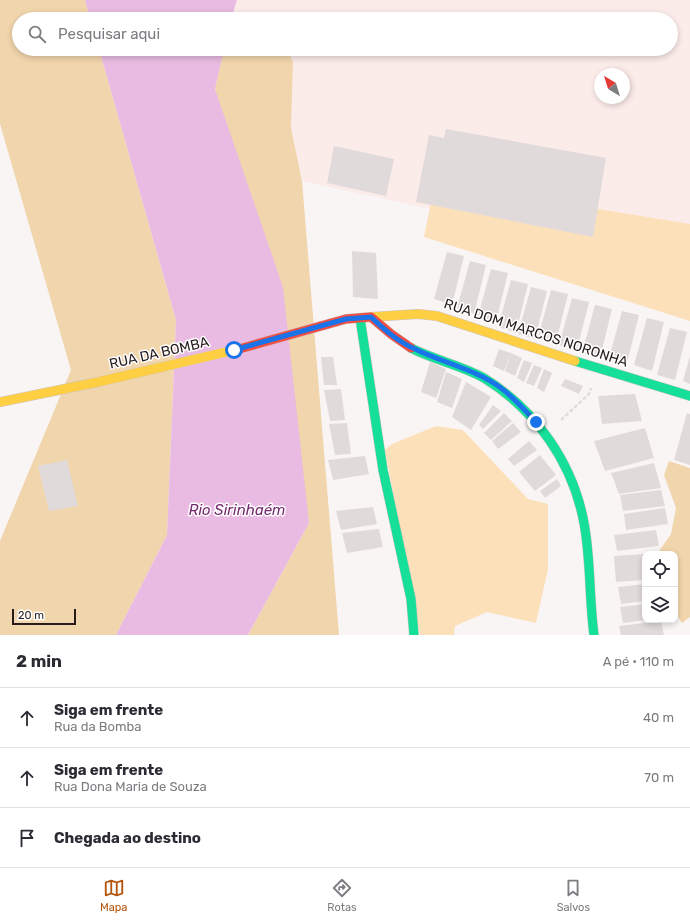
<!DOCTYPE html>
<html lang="pt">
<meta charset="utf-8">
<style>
:root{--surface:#fff;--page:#f2f2f3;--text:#2b2b33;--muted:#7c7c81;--line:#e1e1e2;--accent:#b45309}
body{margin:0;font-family:Rubik,sans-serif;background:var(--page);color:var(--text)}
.controls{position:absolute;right:12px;bottom:12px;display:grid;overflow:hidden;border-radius:8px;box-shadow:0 2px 6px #0003}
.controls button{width:36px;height:36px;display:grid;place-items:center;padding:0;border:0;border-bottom:1px solid var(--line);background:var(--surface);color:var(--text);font:20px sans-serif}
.compass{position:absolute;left:594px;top:68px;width:36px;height:36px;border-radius:50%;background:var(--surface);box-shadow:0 2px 6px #0003;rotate:322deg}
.scale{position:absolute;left:12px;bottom:10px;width:64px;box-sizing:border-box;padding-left:4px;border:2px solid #271b1b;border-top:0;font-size:11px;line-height:14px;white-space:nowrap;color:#271b1b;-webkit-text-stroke:3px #fff;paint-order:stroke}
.stop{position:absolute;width:12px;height:12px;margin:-9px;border:3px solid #1a73e8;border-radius:50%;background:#fff}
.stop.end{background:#1a73e8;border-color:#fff;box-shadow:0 1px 4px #0008}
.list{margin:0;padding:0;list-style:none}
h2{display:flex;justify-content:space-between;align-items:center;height:52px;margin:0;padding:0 16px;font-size:17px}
h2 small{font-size:13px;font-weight:400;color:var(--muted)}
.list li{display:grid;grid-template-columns:26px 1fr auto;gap:12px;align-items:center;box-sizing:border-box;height:60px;padding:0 16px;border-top:1px solid var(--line)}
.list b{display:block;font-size:15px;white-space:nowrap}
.list p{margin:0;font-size:13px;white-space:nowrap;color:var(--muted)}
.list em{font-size:13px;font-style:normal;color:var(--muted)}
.icon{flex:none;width:22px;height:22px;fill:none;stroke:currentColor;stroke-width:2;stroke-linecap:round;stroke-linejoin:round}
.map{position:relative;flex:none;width:690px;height:635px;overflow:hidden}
.search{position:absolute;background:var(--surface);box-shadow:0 2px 6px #0003;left:12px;right:12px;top:12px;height:44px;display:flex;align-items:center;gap:10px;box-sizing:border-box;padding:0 14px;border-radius:22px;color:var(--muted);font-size:15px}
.sheet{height:232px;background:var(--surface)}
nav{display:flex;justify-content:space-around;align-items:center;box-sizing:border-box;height:56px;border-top:1px solid var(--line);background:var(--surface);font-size:11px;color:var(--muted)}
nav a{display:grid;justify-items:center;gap:2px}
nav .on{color:var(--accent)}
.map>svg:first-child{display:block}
.built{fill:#fbebe9;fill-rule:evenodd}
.green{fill:#fce0b9}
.forest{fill:#f1d5ac}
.water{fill:#e9bbe2}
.building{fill:#e1dadb}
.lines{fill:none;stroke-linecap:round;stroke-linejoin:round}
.fast-casing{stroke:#cac3c2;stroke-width:10}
.slow-casing{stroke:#cac3c2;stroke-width:10}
.jam-casing{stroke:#cac3c2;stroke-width:10}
.path{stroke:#dedcdc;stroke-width:2.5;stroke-dasharray:4 2;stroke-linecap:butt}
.fast{stroke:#16e098;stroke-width:9}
.slow{stroke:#ffcf43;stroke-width:9}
.jam{stroke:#f24e42;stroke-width:9}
.route{stroke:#1a73e8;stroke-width:5}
.labels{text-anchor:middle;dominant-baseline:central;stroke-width:3;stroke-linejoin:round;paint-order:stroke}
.street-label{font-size:14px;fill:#271b1b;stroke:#fff}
.water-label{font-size:15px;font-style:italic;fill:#752b70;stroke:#fff}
</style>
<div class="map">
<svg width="690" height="635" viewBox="0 0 690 635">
<rect width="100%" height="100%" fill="#f9f5f4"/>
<!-- built -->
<path class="built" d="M237,0H690V260L500,224L302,181L291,128L293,62L287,49H671V19H231ZM600,74H624V98H600Z"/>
<!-- green -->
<g class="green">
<path d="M434,187L598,209L690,224V321L424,237Z"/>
<path d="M436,426L463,430L528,499L548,504V569L536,623L487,612L455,626L454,635H420L385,450L392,444Z"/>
</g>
<!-- forest -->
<g class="forest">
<path d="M0,0H85L90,19H19V49H99L176,320L167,535L116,635H0V541L71,370L0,124Z"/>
<path d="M224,49H287L293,62L291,128L302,181L339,635H248L309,523L215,88Z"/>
<path d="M669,461L690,468V617L682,623L675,612V554H657L671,534L676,508L664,475Z"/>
</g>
<!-- water -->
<g class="water">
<path d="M85,0H237L231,19H90Z"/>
<path d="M99,49H224L215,89L283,287L309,523L248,635H116L167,535L176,320Z"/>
</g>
<!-- building -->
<g class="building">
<path d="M446,129L606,158L593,237L416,202L429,135L444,138Z"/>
<path d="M334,146L394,159L386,196L327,183Z"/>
<path d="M352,251L376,253L378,299L353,297Z"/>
<path d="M447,252L464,256L452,305L434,299Z"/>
<path d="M470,261L486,265L474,314L457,308Z"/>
<path d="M491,269L508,273L496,322L478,316Z"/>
<path d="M511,280L528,284L516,333L498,327Z"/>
<path d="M531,287L547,291L535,339L518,334Z"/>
<path d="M551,290L568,294L556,342L538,337Z"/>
<path d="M572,298L589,302L577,350L559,345Z"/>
<path d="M595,305L612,309L600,358L582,353Z"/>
<path d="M622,311L639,315L627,363L609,358Z"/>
<path d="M647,318L664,322L652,371L634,365Z"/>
<path d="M670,328L687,332L675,380L657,375Z"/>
<path d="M499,349L511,353L504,371L493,366Z"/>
<path d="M511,353L522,358L515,376L505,371Z"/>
<path d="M690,356V384L683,381Z"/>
<path d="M321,357H333L337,385H324Z"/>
<path d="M524,360L532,363L524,382L517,378Z"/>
<path d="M430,362L446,369L436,398L421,392Z"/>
<path d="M534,365L542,368L534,386L526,383Z"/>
<path d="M544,369L552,373L544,392L537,388Z"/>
<path d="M446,372L462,379L452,408L437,402Z"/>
<path d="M565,379L583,386L579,394L561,386Z"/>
<path d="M466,382L491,397L471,430L452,417Z"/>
<path d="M341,389L345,420L330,421L324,390Z"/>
<path d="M635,394L642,421L602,424L598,396Z"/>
<path d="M493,405L501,411L483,429L479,425Z"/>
<path d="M504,413L512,421L491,440L484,433Z"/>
<path d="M687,413L690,414V465L674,460Z"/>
<path d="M347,423L351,454L335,455L329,424Z"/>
<path d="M513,423L521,432L498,449L492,441Z"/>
<path d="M645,428L654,458L605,471L594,441Z"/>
<path d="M529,441L537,450L514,466L508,459Z"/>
<path d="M540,455L556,475L535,491L519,472Z"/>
<path d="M365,456L369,474L333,480L328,460Z"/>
<path d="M67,460L78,506L49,511L38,466Z"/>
<path d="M654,463L661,488L619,494L611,473Z"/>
<path d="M557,479L561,486L545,498L540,491Z"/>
<path d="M661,490L665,506L623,511L620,495Z"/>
<path d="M373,507L377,524L341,530L336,511Z"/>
<path d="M665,508L668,524L626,530L624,514Z"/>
<path d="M379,529L383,547L347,553L342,533Z"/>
<path d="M656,530L659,546L617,551L614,535Z"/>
<path d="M645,554V580L616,582L614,556Z"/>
<path d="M645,584V601L621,604L618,587Z"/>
<path d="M645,604V620L623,623L620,607Z"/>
<path d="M661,621L664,635H621L619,626Z"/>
</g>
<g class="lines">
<!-- fast casing -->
<g class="fast-casing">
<g id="fast">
<path d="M360,318L383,470L411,599L414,635"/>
<path d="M411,348C434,360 461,365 484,378C536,410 573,463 584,523C591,560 589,598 594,635"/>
<path d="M575,361L690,396"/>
</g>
</g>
<!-- slow casing -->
<g class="slow-casing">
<g id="slow">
<path d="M371,317L418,314L437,316L575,361"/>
<path d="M0,402L98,382L239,349"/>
</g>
</g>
<!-- jam casing -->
<g class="jam-casing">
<path id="jam" d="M239,349L346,319L371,317L391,334L411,348"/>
</g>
<!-- path -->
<path class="path" d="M561,420L589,394L591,388"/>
<!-- fast -->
<use href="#fast" class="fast"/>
<!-- slow -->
<use href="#slow" class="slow"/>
<!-- jam -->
<use href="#jam" class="jam"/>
</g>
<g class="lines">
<!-- route -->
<path class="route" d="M234,350L346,319L371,317C384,329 398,342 415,349C443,363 475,369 501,388C514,398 525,410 536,422"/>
</g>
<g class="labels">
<!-- street labels -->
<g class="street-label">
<text transform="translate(536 333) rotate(18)">RUA DOM MARCOS NORONHA</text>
<text transform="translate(159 353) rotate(-13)">RUA DA BOMBA</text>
</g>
<!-- water labels -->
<g class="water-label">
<text x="237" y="510">Rio Sirinhaém</text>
</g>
</g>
</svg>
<div class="controls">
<button><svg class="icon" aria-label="locate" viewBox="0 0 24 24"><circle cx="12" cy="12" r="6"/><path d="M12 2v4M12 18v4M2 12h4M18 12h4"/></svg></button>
<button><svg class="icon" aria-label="layers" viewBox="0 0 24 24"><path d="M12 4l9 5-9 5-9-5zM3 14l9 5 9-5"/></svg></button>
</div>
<svg class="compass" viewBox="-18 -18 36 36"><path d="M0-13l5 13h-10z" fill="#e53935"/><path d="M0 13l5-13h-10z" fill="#7c7c81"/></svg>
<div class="scale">20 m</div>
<div class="stop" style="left:234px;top:350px"></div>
<div class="stop end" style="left:536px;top:422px"></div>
<div class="search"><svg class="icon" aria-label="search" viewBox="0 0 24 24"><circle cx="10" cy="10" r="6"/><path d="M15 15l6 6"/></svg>Pesquisar aqui</div>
</div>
<section class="sheet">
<h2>2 min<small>A pé · 110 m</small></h2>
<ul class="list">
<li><svg class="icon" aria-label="ahead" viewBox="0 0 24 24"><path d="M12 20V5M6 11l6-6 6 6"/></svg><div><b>Siga em frente</b><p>Rua da Bomba</p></div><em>40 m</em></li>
<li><svg class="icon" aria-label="ahead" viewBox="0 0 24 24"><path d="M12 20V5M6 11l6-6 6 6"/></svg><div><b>Siga em frente</b><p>Rua Dona Maria de Souza</p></div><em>70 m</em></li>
<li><svg class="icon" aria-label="arrive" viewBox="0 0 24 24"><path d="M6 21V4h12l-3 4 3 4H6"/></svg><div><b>Chegada ao destino</b></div></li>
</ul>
</section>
<nav>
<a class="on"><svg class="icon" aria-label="map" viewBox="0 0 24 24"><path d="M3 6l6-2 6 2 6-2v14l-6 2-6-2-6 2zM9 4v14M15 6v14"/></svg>Mapa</a>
<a><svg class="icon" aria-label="directions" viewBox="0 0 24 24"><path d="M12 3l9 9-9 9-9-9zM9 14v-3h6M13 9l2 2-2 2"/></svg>Rotas</a>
<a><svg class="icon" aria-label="saved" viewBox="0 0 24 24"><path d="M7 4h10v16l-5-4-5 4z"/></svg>Salvos</a>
</nav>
